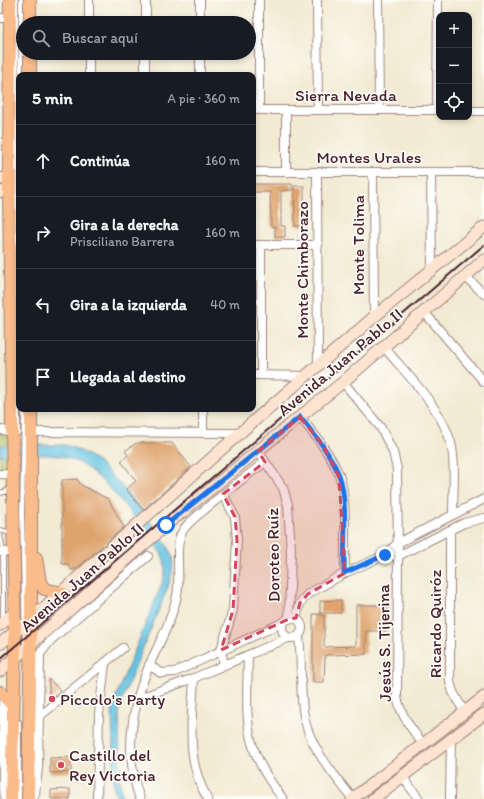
<!DOCTYPE html>
<html lang="es">
<meta charset="utf-8">
<style>
:root{--surface:#171b24;--page:#20242c;--text:#f1f3f6;--muted:#9ea1a6;--line:#363941}
body{margin:0;font-family:Itim,sans-serif;background:var(--page);color:var(--text)}
.controls{position:absolute;right:12px;top:12px;display:grid;overflow:hidden;border-radius:8px;box-shadow:0 2px 6px #0003}
.controls button{width:36px;height:36px;display:grid;place-items:center;padding:0;border:0;border-bottom:1px solid var(--line);background:var(--surface);color:var(--text);font:20px sans-serif}
.stop{position:absolute;width:12px;height:12px;margin:-9px;border:3px solid #1a73e8;border-radius:50%;background:#fff}
.stop.end{background:#1a73e8;border-color:#fff;box-shadow:0 1px 4px #0008}
.list{margin:0;padding:0;list-style:none}
h2{display:flex;justify-content:space-between;align-items:center;height:52px;margin:0;padding:0 16px;font-size:17px}
h2 small{font-size:13px;font-weight:400;color:var(--muted)}
.list li{display:grid;grid-template-columns:26px 1fr auto;gap:12px;align-items:center;box-sizing:border-box;height:72px;padding:0 16px;border-top:1px solid var(--line)}
.list b{display:block;font-size:15px;white-space:nowrap}
.list p{margin:0;font-size:13px;white-space:nowrap;color:var(--muted)}
.list em{font-size:13px;font-style:normal;color:var(--muted)}
.icon{flex:none;width:22px;height:22px;fill:none;stroke:currentColor;stroke-width:2;stroke-linecap:round;stroke-linejoin:round}
.map{position:relative;flex:none;width:484px;height:799px;overflow:hidden}
.search{position:absolute;background:var(--surface);box-shadow:0 2px 6px #0003;left:16px;top:16px;width:240px;height:44px;display:flex;align-items:center;gap:10px;box-sizing:border-box;padding:0 14px;border-radius:22px;color:var(--muted);font-size:15px}
.panel{position:absolute;background:var(--surface);box-shadow:0 2px 6px #0003;left:16px;top:72px;width:240px;height:340px;border-radius:8px}
.map>svg:first-child{display:block}
.green{fill:#b3c669;stroke:#7e724a}
.water{fill:#64c3e2;stroke:#577186}
.building{fill:#dfa46e}
.lines{fill:none;stroke-linecap:round;stroke-linejoin:round}
.lane-casing{stroke:#9e847e;stroke-width:6}
.street-casing{stroke:#9e847e;stroke-width:10}
.secondary-casing{stroke:#9e847e;stroke-width:13}
.primary-casing{stroke:#9e847e;stroke-width:14}
.lane{stroke:#fff;stroke-width:4}
.street{stroke:#fff;stroke-width:8}
.secondary{stroke:#fde4d1;stroke-width:11}
.primary{stroke:#fabc8b;stroke-width:12}
.rail{stroke:#4a1f2b;stroke-width:2}
.route{stroke:#1a73e8;stroke-width:5}
.marked{fill:#d1495b;fill-opacity:0.2;stroke:#d1495b;stroke-width:3;stroke-dasharray:8 5;stroke-linejoin:round}
.poi-dot{fill:#d1495b;stroke:#fdfcf7;stroke-width:1.5}
.labels{text-anchor:middle;dominant-baseline:central;stroke-width:3.5;stroke-linejoin:round;paint-order:stroke}
.street-label{font-size:17px;fill:#4a1f2b;stroke:#fdfcf7}
.poi-label{font-size:17px;fill:#4a1f2b;stroke:#fdfcf7;text-anchor:start}
</style>
<div class="map">
<svg width="484" height="799" viewBox="0 0 484 799">
<rect width="100%" height="100%" fill="#fdfcf7"/>
<filter id="ink" filterUnits="userSpaceOnUse"><feTurbulence type="fractalNoise" baseFrequency=".025" numOctaves="2"/><feDisplacementMap in="SourceGraphic" scale="8" xChannelSelector="R" yChannelSelector="G"/><feConvolveMatrix kernelMatrix="1 2 1 2 8 2 1 2 1" color-interpolation-filters="sRGB"/></filter>
<filter id="wash" filterUnits="userSpaceOnUse"><feTurbulence type="fractalNoise" baseFrequency=".012" numOctaves="4" result="noise"/><feDisplacementMap in="SourceGraphic" scale="16" xChannelSelector="R" yChannelSelector="G"/><feGaussianBlur stdDeviation="0.9" result="paint"/><feColorMatrix in="noise" values="0 0 0 0 0 0 0 0 0 0 0 0 0 0 0 0 0 1.4 0 .05"/><feComposite in="paint" operator="in"/></filter>
<g filter="url(#wash)">
<rect width="100%" height="100%" fill="#f2ead2"/>
<!-- green -->
<path class="green" d="M0,431L8,432L9,473L0,472Z"/>
<!-- water -->
<path class="water" d="M0,445H64C78,448 93,457 103,467C118,480 165,537 171,554C175,564 171,577 168,587L119,707L120,783L123,799H117L114,788L112,706L163,581C166,571 166,562 161,553C138,524 101,465 64,457C45,453 20,455 0,455Z"/>
<g id="blocks">
<!-- building -->
<g class="building">
<path d="M253,184H292V190L281,191V226H285V237H275V227H271L270,192H253Z"/>
<path d="M294,186H304V226H295Z"/>
<path d="M136,443H172L191,467L143,510L126,489L136,481L121,461L128,455L125,451Z"/>
<path d="M77,479L81,485L108,499L124,527L76,569L71,570L68,564H62V480Z"/>
<path d="M341,600V613H320V601Z"/>
<path d="M356,605H387V631H366V654L325,655L324,682H313V614L324,615V647L356,646Z"/>
<path d="M49,679L61,691L49,702Z"/>
<path d="M71,757V772L50,773V758Z"/>
<path d="M70,789V799H51V790Z"/>
</g>
</g>
</g>
<g filter="url(#ink)">
<use href="#blocks" fill-opacity="0" stroke="#9e847e" stroke-width="1"/>
<g class="lines">
<!-- lane casing -->
<g class="lane-casing">
<g id="lane">
<path d="M16,0L17,176"/>
<path d="M21,0V75"/>
<path d="M17,188L18,297"/>
<path d="M18,339V433"/>
<path d="M24,409L22,513L25,647"/>
<path d="M0,493L11,490"/>
<path d="M0,530L11,533"/>
<path d="M0,535L3,552V620"/>
<path d="M19,722V799"/>
</g>
</g>
<!-- street casing -->
<g class="street-casing">
<g id="street">
<path d="M89,0V23"/>
<path d="M200,0V23"/>
<path d="M317,0L318,110"/>
<path d="M378,0L379,110"/>
<path d="M0,18H10"/>
<path d="M146,23V0"/>
<path d="M89,53V75"/>
<path d="M200,53V75"/>
<path d="M145,75V53"/>
<path d="M253,110H439"/>
<path d="M259,110V0"/>
<path d="M437,110L438,0"/>
<path d="M469,111H484"/>
<path d="M253,172H484"/>
<path d="M286,172V110"/>
<path d="M317,172L318,367"/>
<path d="M373,172L374,317"/>
<path d="M431,173L432,270"/>
<path d="M253,245H318"/>
<path d="M466,277L484,294"/>
<path d="M425,313L484,382"/>
<path d="M384,347C407,375 441,407 451,443C456,463 453,492 453,514"/>
<path d="M253,375L306,376"/>
<path d="M261,375V245"/>
<path d="M343,382L381,428L393,452L397,469L398,556L397,697C401,716 412,730 424,745"/>
<path d="M300,417C315,435 330,453 339,475C348,499 344,546 345,573"/>
<path d="M0,430L12,431"/>
<path d="M31,432L240,433"/>
<path d="M203,433V409"/>
<path d="M258,451L283,488L288,505L291,551L289,619"/>
<path d="M0,474L13,475"/>
<path d="M223,494L235,517L237,540L233,610L221,650L224,665"/>
<path d="M450,530V682L453,692L465,713"/>
<path d="M0,552H14"/>
<path d="M395,556H398L464,523L484,518"/>
<circle cx="292" cy="628" r="10"/>
<path d="M296,618L300,603L308,594L345,573L385,555L398,543L484,499"/>
<path d="M299,637C302,661 300,685 303,710C307,745 332,772 353,799"/>
<path d="M248,655C247,719 241,746 283,799"/>
<path d="M149,665L161,673L175,672L284,622"/>
<path d="M194,678C192,720 185,762 208,799"/>
<path d="M5,696L3,702V790L6,799"/>
<path d="M137,699L194,678L288,638"/>
<path d="M40,716L123,648"/>
<path d="M402,776L419,799"/>
<path d="M33,799L35,794L38,768L40,654L51,640L148,556"/>
<path d="M97,799L99,714L105,664"/>
<path d="M140,799C124,756 131,707 149,666C159,643 172,620 177,595C181,577 174,545 182,532C187,523 196,517 203,511C223,494 244,478 265,462"/>
<path d="M450,799L451,739"/>
</g>
</g>
<!-- secondary casing -->
<g class="secondary-casing">
<g id="secondary">
<path d="M0,179L19,176"/>
<path d="M0,192L19,187"/>
<path d="M0,625L14,613"/>
<path d="M0,644L31,619L240,433L374,317L484,227"/>
<path d="M0,671L166,525L343,382L484,260"/>
<path d="M352,799L484,697"/>
<path d="M373,799L484,714"/>
</g>
</g>
<!-- primary casing -->
<g class="primary-casing">
<g id="primary">
<path d="M10,0L9,191L15,647L11,799"/>
<path d="M30,23V0"/>
<path d="M30,53V75"/>
<path d="M36,558L40,582L44,589L62,593"/>
<path d="M0,692L12,705"/>
<path d="M28,799L31,619V409"/>
</g>
</g>
<!-- lane -->
<use href="#lane" class="lane"/>
<!-- street -->
<use href="#street" class="street"/>
<!-- secondary -->
<use href="#secondary" class="secondary"/>
<!-- primary -->
<use href="#primary" class="primary"/>
<!-- rail -->
<path class="rail" d="M0,659L484,245"/>
</g>
</g>
<g class="lines" filter="url(#ink)">
<!-- route -->
<path class="route" d="M166,525L300,417C315,435 330,453 339,475C348,499 344,546 344,573L385,555"/>
</g>
<!-- marked area -->
<path class="marked" d="M300,417L323,445L339,477L345,573L308,594L300,603L296,618L289,619L221,650L233,610L237,540L235,517L223,494L265,462L258,451Z"/>
<!-- markers -->
<g class="poi-dot">
<circle cx="52" cy="699" r="4"/>
<circle cx="61" cy="765" r="4"/>
</g>
<g class="labels">
<!-- street labels -->
<g class="street-label">
<text x="346" y="95">Sierra Nevada</text>
<text x="369" y="157">Montes Urales</text>
<text transform="translate(358 245) rotate(-90)">Monte Tolima</text>
<text transform="translate(302 270) rotate(-90)">Monte Chimborazo</text>
<text transform="translate(340 362) rotate(-40)">Avenida Juan Pablo II</text>
<text transform="translate(273 555) rotate(-91)">Doroteo Ruíz</text>
<text transform="translate(82 577) rotate(-41)">Avenida Juan Pablo II</text>
<text transform="translate(435 624) rotate(-90)">Ricardo Quiróz</text>
<text transform="translate(384 643) rotate(-91)">Jesús S. Tijerina</text>
</g>
<!-- poi labels -->
<g class="poi-label">
<text x="60" y="699">Piccolo's Party</text>
<text x="69" y="755">Castillo del<tspan x="69" dy="20">Rey Victoria</tspan></text>
</g>
</g>
</svg>
<div class="controls">
<button>+</button>
<button>−</button>
<button><svg class="icon" aria-label="locate" viewBox="0 0 24 24"><circle cx="12" cy="12" r="6"/><path d="M12 2v4M12 18v4M2 12h4M18 12h4"/></svg></button>
</div>
<div class="stop" style="left:166px;top:525px"></div>
<div class="stop end" style="left:385px;top:555px"></div>
<div class="search"><svg class="icon" aria-label="search" viewBox="0 0 24 24"><circle cx="10" cy="10" r="6"/><path d="M15 15l6 6"/></svg>Buscar aquí</div>
<section class="panel">
<h2>5 min<small>A pie · 360 m</small></h2>
<ul class="list">
<li><svg class="icon" aria-label="ahead" viewBox="0 0 24 24"><path d="M12 20V5M6 11l6-6 6 6"/></svg><div><b>Continúa</b></div><em>160 m</em></li>
<li><svg class="icon" aria-label="right" viewBox="0 0 24 24"><path d="M7 20v-9h11M14 6l5 5-5 5"/></svg><div><b>Gira a la derecha</b><p>Prisciliano Barrera</p></div><em>160 m</em></li>
<li><svg class="icon" aria-label="left" viewBox="0 0 24 24"><path d="M17 20v-9H6M10 6l-5 5 5 5"/></svg><div><b>Gira a la izquierda</b></div><em>40 m</em></li>
<li><svg class="icon" aria-label="arrive" viewBox="0 0 24 24"><path d="M6 21V4h12l-3 4 3 4H6"/></svg><div><b>Llegada al destino</b></div></li>
</ul>
</section>
</div>
